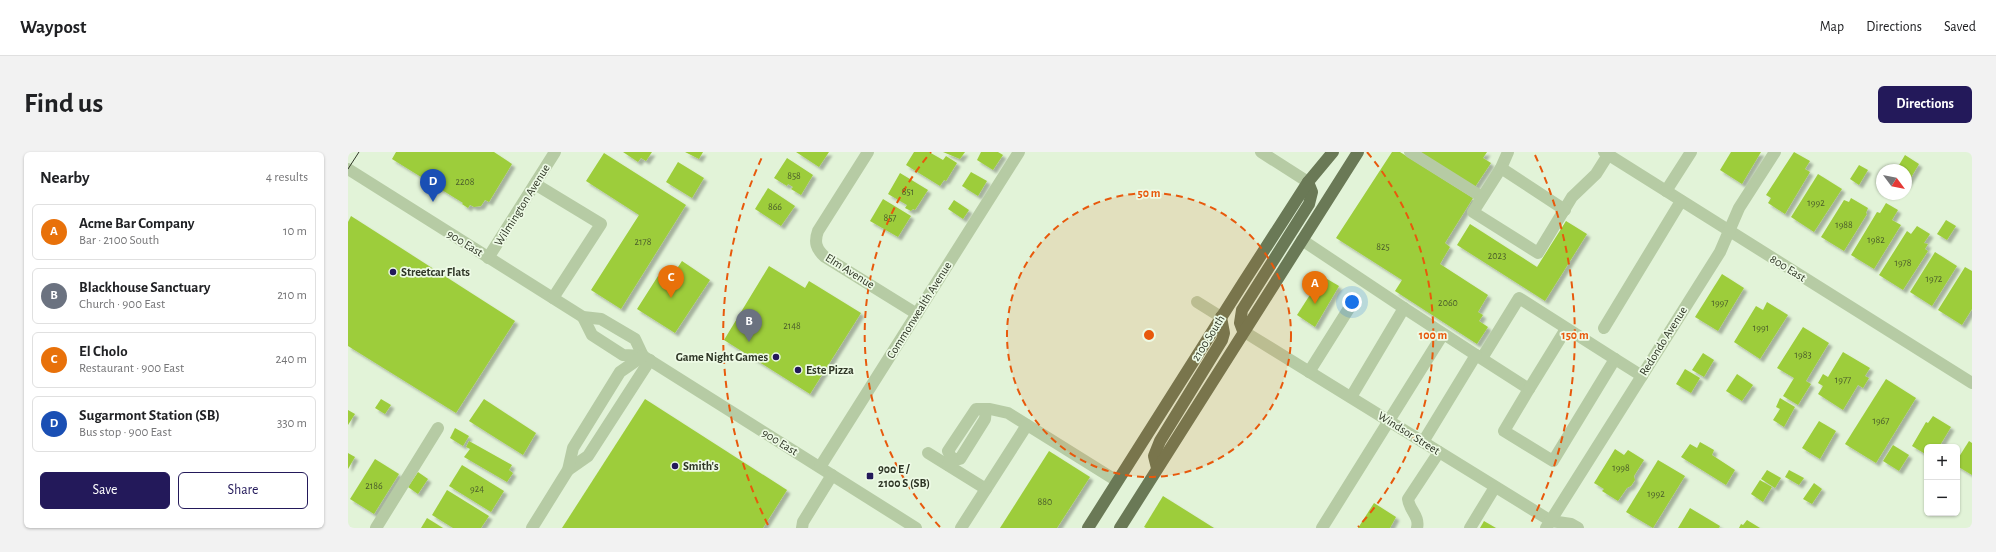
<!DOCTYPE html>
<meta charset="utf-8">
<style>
:root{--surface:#fff;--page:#f2f2f2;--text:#202124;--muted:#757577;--line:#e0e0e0;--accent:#23195a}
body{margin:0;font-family:"Alegreya Sans",sans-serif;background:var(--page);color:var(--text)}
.controls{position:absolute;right:12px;bottom:12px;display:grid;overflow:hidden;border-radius:6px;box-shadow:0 1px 3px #0004}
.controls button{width:36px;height:36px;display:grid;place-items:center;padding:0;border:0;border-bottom:1px solid var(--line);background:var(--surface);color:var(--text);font:20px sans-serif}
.compass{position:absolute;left:1528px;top:12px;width:36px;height:36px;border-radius:50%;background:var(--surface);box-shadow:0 1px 3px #0004;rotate:122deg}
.you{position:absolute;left:1004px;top:150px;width:14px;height:14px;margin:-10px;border:3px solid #fff;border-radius:50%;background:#1a73e8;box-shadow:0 0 0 6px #1a73e833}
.badge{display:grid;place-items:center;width:26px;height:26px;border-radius:50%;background:var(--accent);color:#fff;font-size:13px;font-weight:700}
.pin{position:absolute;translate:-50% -33px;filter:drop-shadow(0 1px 2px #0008)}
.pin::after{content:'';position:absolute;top:21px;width:14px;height:12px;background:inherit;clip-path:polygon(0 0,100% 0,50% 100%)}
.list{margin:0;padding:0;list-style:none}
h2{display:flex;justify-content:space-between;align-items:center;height:52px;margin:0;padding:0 16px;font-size:17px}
h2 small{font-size:13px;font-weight:400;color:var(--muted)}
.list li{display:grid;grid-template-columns:26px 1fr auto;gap:12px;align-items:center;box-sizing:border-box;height:56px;margin:0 8px 8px;padding:0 8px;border:1px solid var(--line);border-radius:6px}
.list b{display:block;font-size:15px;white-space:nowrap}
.list p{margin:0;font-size:13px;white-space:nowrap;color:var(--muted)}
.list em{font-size:13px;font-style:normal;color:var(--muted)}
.actions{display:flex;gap:8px;padding:12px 16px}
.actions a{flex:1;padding:9px 0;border:1px solid var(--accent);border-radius:6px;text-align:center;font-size:14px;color:var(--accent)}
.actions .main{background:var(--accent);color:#fff}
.map{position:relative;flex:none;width:1624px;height:376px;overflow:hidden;border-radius:6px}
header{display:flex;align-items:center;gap:24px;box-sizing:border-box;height:56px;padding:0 20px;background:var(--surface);border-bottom:1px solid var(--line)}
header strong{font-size:19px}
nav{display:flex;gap:22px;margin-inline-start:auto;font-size:14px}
.intro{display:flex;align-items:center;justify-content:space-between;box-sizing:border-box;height:96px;padding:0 24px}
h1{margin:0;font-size:28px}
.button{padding:10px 18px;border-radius:6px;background:var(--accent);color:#fff;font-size:14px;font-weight:700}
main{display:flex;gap:24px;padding:0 24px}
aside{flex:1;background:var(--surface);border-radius:6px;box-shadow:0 1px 3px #0004}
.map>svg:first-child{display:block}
.building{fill:#9dcd3b;filter:url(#shadow)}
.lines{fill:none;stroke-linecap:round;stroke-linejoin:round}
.minor{stroke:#b6cba4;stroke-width:12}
.major{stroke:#6a7956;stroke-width:12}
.tram{stroke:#2f3626;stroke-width:1}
.ring{fill:none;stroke:#e8590c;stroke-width:2;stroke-dasharray:7 5}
.poi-dot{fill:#23195a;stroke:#edfae5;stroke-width:1.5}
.labels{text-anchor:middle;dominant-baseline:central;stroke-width:3.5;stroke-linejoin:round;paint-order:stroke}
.number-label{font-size:10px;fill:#4a5c2b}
.street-label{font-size:12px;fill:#2f3626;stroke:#edfae5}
.poi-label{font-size:12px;font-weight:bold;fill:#2f3626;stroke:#edfae5;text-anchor:start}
.centre{fill:#e8590c;stroke:#edfae5;stroke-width:2}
.ring-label{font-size:12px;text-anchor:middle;font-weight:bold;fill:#e8590c;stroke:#edfae5;stroke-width:3.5;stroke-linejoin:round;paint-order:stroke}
</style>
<header>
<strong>Waypost</strong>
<nav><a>Map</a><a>Directions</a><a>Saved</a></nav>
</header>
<div class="intro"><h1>Find us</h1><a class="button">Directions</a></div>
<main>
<aside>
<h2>Nearby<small>4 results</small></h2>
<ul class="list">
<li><span class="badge" style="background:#e8710a">A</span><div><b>Acme Bar Company</b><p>Bar · 2100 South</p></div><em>10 m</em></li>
<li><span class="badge" style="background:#6b7280">B</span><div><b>Blackhouse Sanctuary</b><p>Church · 900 East</p></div><em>210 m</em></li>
<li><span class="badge" style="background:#e8710a">C</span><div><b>El Cholo</b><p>Restaurant · 900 East</p></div><em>240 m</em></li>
<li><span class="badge" style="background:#1a4fb4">D</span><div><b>Sugarmont Station (SB)</b><p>Bus stop · 900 East</p></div><em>330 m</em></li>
</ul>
<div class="actions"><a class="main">Save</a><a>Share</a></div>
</aside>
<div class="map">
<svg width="1624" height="376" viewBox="0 0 1624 376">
<defs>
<filter id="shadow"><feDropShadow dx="3.5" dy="3.5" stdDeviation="1" flood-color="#0004"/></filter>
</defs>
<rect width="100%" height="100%" fill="#e2f3d8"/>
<!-- building -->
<g class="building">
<path d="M48,0H146L164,12L141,50L137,48L133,54L126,55L122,53L120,56L114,52L115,51L44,7Z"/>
<path d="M275,0H304L298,9L293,6L290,10Z"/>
<path d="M337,0H355L351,7Z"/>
<path d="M448,0H481L471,15Z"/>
<path d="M566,0H581L595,8L598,4L609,11L598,29L596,28L592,34L558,13Z"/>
<path d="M595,0H617L612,7Z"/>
<path d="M633,0H650L655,3L645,18L629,8Z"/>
<path d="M1044,0H1052L1125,46L1097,91L1102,95L1092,112L1140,143L1130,160L1135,163L1131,169L1140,175L1129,192L1047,139L1054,128L988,86Z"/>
<path d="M1072,0H1139L1135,6L1143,11L1127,35Z"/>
<path d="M1383,0H1413L1394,32L1372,18Z"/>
<path d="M1446,0L1462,9L1457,17L1462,20L1437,62L1420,51L1423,46L1418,43Z"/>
<path d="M256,1L338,53L273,157L243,138L291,63L238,29Z"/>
<path d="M1557,3L1571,12L1558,34V18H1548Z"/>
<path d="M439,6L465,23L453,43L443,37L445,35L440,32L439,34L426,26Z"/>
<path d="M330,10L356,26L344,46L318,30Z"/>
<path d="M1511,13L1520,18L1511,33L1502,27Z"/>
<path d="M623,20L639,29L630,44L614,34Z"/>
<path d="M552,21L580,38L567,58L565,57L563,59L557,56L559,53L540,42Z"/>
<path d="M1470,22L1494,37L1466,80L1443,65Z"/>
<path d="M420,36L447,54L433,74L407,57Z"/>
<path d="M1503,46L1520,56L1518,61L1519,62L1496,99L1473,85L1496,48L1501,50Z"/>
<path d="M535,47L563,64L550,85L522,69Z"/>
<path d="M606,48L621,58L615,67L600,57Z"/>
<path d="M1538,51L1550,58L1544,68L1553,73L1526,117L1503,103L1529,60L1532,61Z"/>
<path d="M3,64L167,169L108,261L0,194V70Z"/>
<path d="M1598,68L1608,74L1599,88L1589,82Z"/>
<path d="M1218,69L1239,82L1197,149L1109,93L1122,72L1189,115Z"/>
<path d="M1569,74L1582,82L1576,91L1580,92L1577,97L1580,99L1555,138L1531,123L1559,79L1563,82Z"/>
<path d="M1587,100L1609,114L1584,154L1562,140Z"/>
<path d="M334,109L362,128L327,181L289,157L310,124L320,130Z"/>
<path d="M421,114L457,136L461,129L513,161L462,242L376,188Z"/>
<path d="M1617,115L1624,119V157L1614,173L1590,158Z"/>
<path d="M1374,122L1396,136L1370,179L1347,165Z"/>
<path d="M974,124L991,134L967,175L949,163Z"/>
<path d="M1419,150L1440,163L1412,207L1386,190L1408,154L1415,158Z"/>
<path d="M1455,175L1481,191L1458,229L1463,232L1450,253L1435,244L1446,226L1429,216Z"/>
<path d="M1495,200L1522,216L1517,224L1521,226L1515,236L1510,233L1495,258L1470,242L1475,234L1470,231L1475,222L1480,225Z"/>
<path d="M1355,201L1366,208L1356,225L1344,218Z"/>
<path d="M1337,217L1352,226L1343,241L1328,232Z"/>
<path d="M1389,222L1405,233L1394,249L1378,239Z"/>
<path d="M1538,227L1568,246L1528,311L1497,292Z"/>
<path d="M1432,246L1447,255L1436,275L1425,268L1432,257L1428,255Z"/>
<path d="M33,247L43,253L37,262L27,256Z"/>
<path d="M136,247L188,281L175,303L121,269Z"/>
<path d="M297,247L439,338L415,376H214Z"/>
<path d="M0,258L7,262L0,273Z"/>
<path d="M1585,264L1603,275L1591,295H1579V303L1564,294L1578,270L1580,271Z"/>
<path d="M1471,269L1488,279L1472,307L1454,296Z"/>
<path d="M107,276L121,284L115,294L102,286Z"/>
<path d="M121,289L164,313L161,318L165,321L159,330L116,305L122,297L118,295Z"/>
<path d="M1621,289L1624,291V323L1609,314V308Z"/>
<path d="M1352,290L1366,298L1364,303L1387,318L1378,333L1333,305L1342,292L1349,296Z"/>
<path d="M1545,293L1561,303L1551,319L1535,309Z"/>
<path d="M1267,297L1276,303L1280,298L1296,308L1286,324L1287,328L1283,334L1279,336L1270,349L1254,339L1256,337L1246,331Z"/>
<path d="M701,299L742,325L709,376H652Z"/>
<path d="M0,301L7,305L0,317Z"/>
<path d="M27,307L51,322L26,362L2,347Z"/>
<path d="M1310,308L1337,324L1305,376L1278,360Z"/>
<path d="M114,313L156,339L143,360L101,334Z"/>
<path d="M1419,318L1433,326L1427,336L1413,327Z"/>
<path d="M1441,318L1456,326L1451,333L1437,325Z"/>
<path d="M70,320L80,327L70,342L60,335Z"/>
<path d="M1412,328L1424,335L1415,350L1403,342Z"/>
<path d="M1466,331L1474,337L1464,352L1455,347Z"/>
<path d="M99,338L141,364L133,376H105L84,363Z"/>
<path d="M815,344L866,376H798L796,375Z"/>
<path d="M1026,351L1048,365L1042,376H1010Z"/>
<path d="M1342,356L1372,374L1371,376H1330Z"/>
<path d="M79,366L95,376H73Z"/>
<path d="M1399,368L1412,376H1391L1393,372L1395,373Z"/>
<path d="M1136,369L1148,376H1132Z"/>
</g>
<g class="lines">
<!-- minor -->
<g class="minor">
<path d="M520,0L470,79C466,90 468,97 477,105L569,162"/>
<path d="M913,0L960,30"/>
<path d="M1062,0L1134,45"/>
<path d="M1160,0L1153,16L1125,60L1190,101L1224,45L1248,22L1260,3"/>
<path d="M1256,0L1624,231"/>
<path d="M1153,16L1217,58"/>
<path d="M0,17L235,165L253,167L287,187L295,204"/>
<path d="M187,32L253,72L205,146"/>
<path d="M1318,39L1343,0"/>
<path d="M954,88L1056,156"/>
<path d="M140,106L207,0"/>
<path d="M849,150L873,165"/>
<path d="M235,165L244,183L275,203L295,204L568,376"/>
<path d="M1256,176L1333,49"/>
<path d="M895,179L1203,369L1223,372L1230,376"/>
<path d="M1128,203L1181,237L1156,279L1205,309L1267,207L1294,224"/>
<path d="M1134,206L1171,146L1267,207"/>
<path d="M961,220L1005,150"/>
<path d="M1181,237L1218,177"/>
<path d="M1003,245L1056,156L1128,203L1075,290"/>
<path d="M580,301L638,337"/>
<path d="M604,307H612L637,267L638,257"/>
<path d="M600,313L604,307L600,299L628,257H642L660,261L769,329"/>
<path d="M472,315L671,0"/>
<path d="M220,318L240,304L302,208"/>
<path d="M28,376L90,276"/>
<path d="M184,376L220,318L225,296L272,220L295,204"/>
<path d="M454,376L455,370L484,323"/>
<path d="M613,376L679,273"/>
<path d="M974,376L1095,182"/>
<path d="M1069,376C1072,364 1061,358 1060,347L1091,300"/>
<path d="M1122,376L1147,335"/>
<path d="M1198,376L1372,100L1391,56L1427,0"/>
</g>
<!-- major -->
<g class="major">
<path d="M895,179L892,171L894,158L961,52L964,40L960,30"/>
<path d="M809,316L806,304L812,289L874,188L876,181L873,165"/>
<path d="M740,376L895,131L960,30L985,0"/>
<path d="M772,376L1010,0"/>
</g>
<!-- tram -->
<path class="tram" d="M0,17L11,0"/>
</g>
<!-- distance rings -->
<circle cx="801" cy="183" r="142" fill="#e8590c" fill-opacity=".12"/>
<g class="ring">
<circle cx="801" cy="183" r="142"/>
<path d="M592 375A284 284 0 0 1 583 0M1019 0A284 284 0 0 1 1010 375"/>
<path d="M420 373A426 426 0 0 1 415 3M1187 3A426 426 0 0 1 1182 373"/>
</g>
<!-- markers -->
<g class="poi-dot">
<circle cx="45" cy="120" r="4"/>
<circle cx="428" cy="205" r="4"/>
<circle cx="450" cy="218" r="4"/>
<circle cx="327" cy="314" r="4"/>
<rect x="518" y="320" width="8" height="8" rx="2"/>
</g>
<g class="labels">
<!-- number labels -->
<g class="number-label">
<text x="446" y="24">858</text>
<text x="117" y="30">2208</text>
<text x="560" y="40">851</text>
<text x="1468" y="51">1992</text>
<text x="427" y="55">866</text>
<text x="542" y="66">857</text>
<text x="1496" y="73">1988</text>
<text x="1528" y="88">1982</text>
<text x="295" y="90">2178</text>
<text x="1035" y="95">825</text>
<text x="1149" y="104">2023</text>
<text x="1555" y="111">1978</text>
<text x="1586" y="127">1972</text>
<text x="1100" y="151">2060</text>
<text x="1372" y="151">1997</text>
<text x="444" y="174">2148</text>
<text x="1413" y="176">1991</text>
<text x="1455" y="203">1983</text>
<text x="1495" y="228">1977</text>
<text x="1533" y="269">1967</text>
<text x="1273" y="316">1998</text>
<text x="26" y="334">2186</text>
<text x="129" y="337">924</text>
<text x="1308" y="342">1992</text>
<text x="697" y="350">880</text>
</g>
<!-- street labels -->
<g class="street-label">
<text transform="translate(174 53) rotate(-58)">Wilmington Avenue</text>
<text transform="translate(117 91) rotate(32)">900 East</text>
<text transform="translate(1440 116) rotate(32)">800 East</text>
<text transform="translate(502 119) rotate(32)">Elm Avenue</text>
<text transform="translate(571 158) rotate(-58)">Commonwealth Avenue</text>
<text transform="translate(860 186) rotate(-58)">2100 South</text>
<text transform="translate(1315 189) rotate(-58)">Redondo Avenue</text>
<text transform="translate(1061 281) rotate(32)">Windsor Street</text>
<text transform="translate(432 290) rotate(32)">900 East</text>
</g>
<!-- poi labels -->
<g class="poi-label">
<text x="53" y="120">Streetcar Flats</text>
<text x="420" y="205" text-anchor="end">Game Night Games</text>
<text x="458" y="218">Este Pizza</text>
<text x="335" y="314">Smith's</text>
<text x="530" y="317">900 E /<tspan x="530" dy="14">2100 S (SB)</tspan></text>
</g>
</g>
<circle cx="801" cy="183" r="6" class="centre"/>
<g class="ring-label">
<text x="801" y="45">50 m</text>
<text x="1085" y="187">100 m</text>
<text x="1227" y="187">150 m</text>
</g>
</svg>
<div class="controls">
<button>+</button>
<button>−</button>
</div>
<svg class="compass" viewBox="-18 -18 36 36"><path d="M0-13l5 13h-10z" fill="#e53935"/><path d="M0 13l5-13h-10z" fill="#757577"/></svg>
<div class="you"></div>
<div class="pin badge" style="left:967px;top:152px;background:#e8710a">A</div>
<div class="pin badge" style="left:401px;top:190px;background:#6b7280">B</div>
<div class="pin badge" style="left:323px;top:146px;background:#e8710a">C</div>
<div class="pin badge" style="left:85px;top:50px;background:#1a4fb4">D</div>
</div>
</main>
